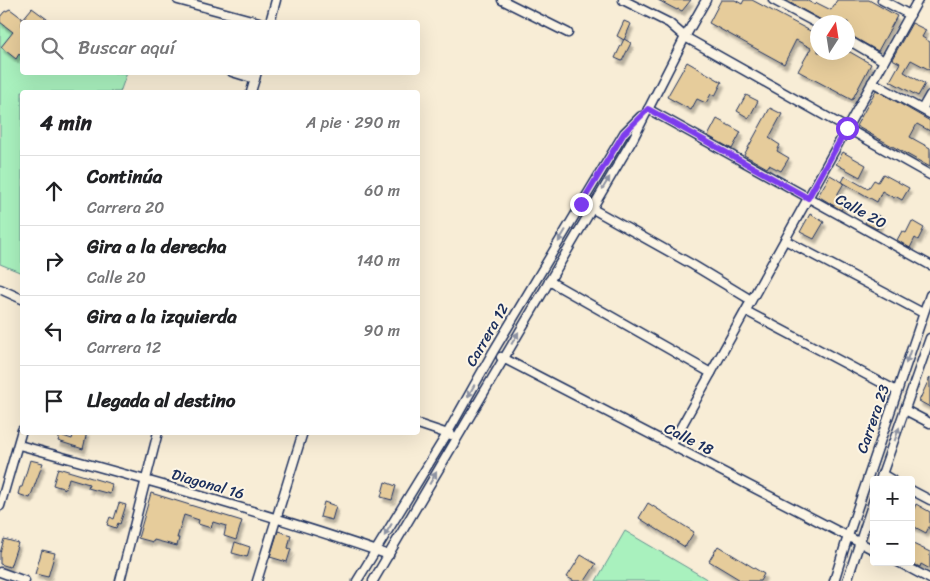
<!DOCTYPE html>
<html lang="es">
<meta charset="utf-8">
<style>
:root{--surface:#fff;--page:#f6f6f6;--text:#202124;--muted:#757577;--line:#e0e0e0}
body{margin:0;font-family:Sriracha,sans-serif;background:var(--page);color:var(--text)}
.controls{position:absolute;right:15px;bottom:15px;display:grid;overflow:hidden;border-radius:5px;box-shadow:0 5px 20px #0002}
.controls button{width:45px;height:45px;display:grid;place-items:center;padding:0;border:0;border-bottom:1px solid var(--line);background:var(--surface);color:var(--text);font:25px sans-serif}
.compass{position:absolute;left:810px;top:15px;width:45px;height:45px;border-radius:50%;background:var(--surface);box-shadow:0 5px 20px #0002;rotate:12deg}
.stop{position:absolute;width:15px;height:15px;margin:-11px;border:4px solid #7c3aed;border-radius:50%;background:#fff}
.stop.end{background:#7c3aed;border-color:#fff;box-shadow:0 1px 5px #0008}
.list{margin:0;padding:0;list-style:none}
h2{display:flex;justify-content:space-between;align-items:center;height:65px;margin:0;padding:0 20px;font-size:21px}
h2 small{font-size:16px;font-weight:400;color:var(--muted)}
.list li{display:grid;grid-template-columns:32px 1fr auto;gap:15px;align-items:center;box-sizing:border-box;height:70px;padding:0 20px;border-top:1px solid var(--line)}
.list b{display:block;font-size:19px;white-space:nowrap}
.list p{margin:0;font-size:16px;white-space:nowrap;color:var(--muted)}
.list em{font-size:16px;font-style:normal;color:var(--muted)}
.icon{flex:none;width:28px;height:28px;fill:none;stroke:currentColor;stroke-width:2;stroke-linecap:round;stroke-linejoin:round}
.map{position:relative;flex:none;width:930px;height:581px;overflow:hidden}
.search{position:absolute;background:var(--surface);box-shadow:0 5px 20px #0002;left:20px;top:20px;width:400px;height:55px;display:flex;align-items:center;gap:12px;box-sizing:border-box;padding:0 18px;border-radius:5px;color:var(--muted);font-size:19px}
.panel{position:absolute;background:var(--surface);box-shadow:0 5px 20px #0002;left:20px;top:90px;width:400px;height:345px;border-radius:5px}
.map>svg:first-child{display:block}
.green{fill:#a9f1be;stroke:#62908e}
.building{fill:#e6cc9b;stroke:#1b2f5e;filter:url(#shadow)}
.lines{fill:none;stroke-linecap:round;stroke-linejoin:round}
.street-casing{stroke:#1b2f5e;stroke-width:11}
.street{stroke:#fcf5e5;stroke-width:8}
.oneway{fill:#8c92a2}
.route{stroke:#7c3aed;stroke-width:6}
.labels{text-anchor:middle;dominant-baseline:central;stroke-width:4;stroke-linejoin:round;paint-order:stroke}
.street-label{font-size:15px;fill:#1b2f5e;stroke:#fcf5e5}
</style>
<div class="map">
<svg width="930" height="581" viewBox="0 0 930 581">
<defs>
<filter id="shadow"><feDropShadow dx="2.5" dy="4.5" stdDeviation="1" flood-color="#0004"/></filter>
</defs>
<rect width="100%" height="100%" fill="#f8edd6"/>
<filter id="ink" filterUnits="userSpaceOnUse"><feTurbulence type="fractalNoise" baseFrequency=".02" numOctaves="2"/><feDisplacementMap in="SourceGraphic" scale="10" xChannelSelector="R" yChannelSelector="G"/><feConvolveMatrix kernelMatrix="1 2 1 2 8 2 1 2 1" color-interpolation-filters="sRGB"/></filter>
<g filter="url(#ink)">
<!-- green -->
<g class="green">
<path d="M0,16L22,24V72L127,73L120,92H22V273L0,264Z"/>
<path d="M625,531L710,581H596Z"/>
</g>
<!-- building -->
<g class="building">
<path d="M658,0H691L682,11L678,9L677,10Z"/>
<path d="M721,0H735L742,4L744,0H752L818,35V52H850L871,64L852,100L798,71L811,48L796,40L784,64L709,23Z"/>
<path d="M785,0H806L815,5L817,3L831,10L837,0H869L897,16L878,51L848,34V22H825Z"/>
<path d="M32,8L51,22H22V57L19,54L16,59L1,47L13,32L0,22V17L4,12L10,9L22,18V20Z"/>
<path d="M624,21L631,24L624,40L617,36Z"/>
<path d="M912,23L926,30L922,37L930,42V70L911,60L904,72L925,84L918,96L890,81L900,63L892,59Z"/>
<path d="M624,39L631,43L622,61L615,58Z"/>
<path d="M687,62L722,82L715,96L711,94L706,103L697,99L691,110L667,97Z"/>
<path d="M876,90L930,121V131L917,124L910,137L930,148V167L856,126Z"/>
<path d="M746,95L758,101L749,118L737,111Z"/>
<path d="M770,108L782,114L769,138L780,145L777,151L789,158L781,171L769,165L767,168L744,155Z"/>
<path d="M717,119L741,132L732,149L708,136Z"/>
<path d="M843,152L866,165L860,177L836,164Z"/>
<path d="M883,174L909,188L902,200L895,196L894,198L882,191L877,202L842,182L845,176L868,189L874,180L878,182Z"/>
<path d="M830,175L844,183L837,195L847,200L841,210L818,196Z"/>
<path d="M810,214L824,222L814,239L800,232Z"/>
<path d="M870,214L874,216L875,214L883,218L877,229L865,223Z"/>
<path d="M912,221L924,228L918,240L915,238L910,248L897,240L902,231L906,233Z"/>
<path d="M930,377V407L919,401Z"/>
<path d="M74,432H87L83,449L58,441L60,435L72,439Z"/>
<path d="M30,460L43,463L30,498L18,494L20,487H22Z"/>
<path d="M58,468L112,484L110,494L88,488L89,484L69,478L66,489L53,485Z"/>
<path d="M385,482L396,486L392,500L381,497Z"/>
<path d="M151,493L242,521L236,540L224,536L226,526L213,522L211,528L198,524L199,520L184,515L177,538H179L177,546L154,540L153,542L138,538Z"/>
<path d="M324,502L336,506L332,520L320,517Z"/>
<path d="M119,503L126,505L120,524L118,523L116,528L107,525L110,517L114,519Z"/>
<path d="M648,503L694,532L685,547L639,518Z"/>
<path d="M916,504L930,512V525L926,533L911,525V508L914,509Z"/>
<path d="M278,531L291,535L288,548L291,549L287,562L270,557Z"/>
<path d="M4,539L18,543L10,567L0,564V553Z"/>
<path d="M235,542L250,547L247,557L232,553Z"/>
<path d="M911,543L930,552V569L921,564L920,567L911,563Z"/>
<path d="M718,546L764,574L760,581H742L709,561Z"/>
<path d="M42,550L55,553L48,577L35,574Z"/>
<path d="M581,555L596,564L585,581H574L567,577Z"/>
</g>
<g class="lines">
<!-- street casing -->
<g class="street-casing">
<g id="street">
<path d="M178,0L259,22"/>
<path d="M502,0L568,33"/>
<path d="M623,0L669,23L685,37L930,175"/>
<path d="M773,0L818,24"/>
<path d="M882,0L910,15"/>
<path d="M270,22L276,0"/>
<path d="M848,40L884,61"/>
<path d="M232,72L255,79"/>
<path d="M872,82L930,114"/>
<path d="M251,92L257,72"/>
<path d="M648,109L930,265"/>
<path d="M922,109L930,95"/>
<path d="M591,208L693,265L751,300"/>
<path d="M785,240L923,313"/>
<path d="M549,281L711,373"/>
<path d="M0,289L22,299"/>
<path d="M746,311L897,391"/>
<path d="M501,357L874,550"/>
<path d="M905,410L930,423"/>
<path d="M418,424L451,435"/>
<path d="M19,445C143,479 267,513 389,555"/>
<path d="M671,445L918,0"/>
<path d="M882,474L892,480"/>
<path d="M880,480L930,338"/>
<path d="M911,490L930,500"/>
<path d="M0,506L22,430"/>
<path d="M898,562L930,579"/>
<path d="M0,572L25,581"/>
<path d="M120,581L158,432"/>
<path d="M257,581L303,432"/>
<path d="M357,581L447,434L493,352L624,133L641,116"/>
<path d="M373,581L633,139L685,37L706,0"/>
<path d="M834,581L848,536L930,295"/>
<path d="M847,581L874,499"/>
</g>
</g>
<!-- street -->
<use href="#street" class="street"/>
</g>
<!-- one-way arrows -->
<defs><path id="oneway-solid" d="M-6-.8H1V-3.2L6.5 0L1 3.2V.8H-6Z" transform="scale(1.25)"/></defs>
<g class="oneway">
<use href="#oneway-solid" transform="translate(606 183) rotate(-59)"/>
<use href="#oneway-solid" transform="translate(562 236) rotate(121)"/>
<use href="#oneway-solid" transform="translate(515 338) rotate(-60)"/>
<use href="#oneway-solid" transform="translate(908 357) rotate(109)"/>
<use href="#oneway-solid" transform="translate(471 391) rotate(119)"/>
<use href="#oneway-solid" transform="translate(897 434) rotate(-71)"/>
<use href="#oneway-solid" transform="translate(433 478) rotate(-60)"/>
<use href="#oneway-solid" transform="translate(388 530) rotate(121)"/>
</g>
</g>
<g class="lines" filter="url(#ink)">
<!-- route -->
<path class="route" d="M581,204L624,133L648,109L808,198L847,128"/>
</g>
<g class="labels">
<!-- street labels -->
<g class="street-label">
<text transform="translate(861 211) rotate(29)">Calle 20</text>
<text transform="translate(487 335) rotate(-60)">Carrera 12</text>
<text transform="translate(873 419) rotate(-71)">Carrera 23</text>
<text transform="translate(689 439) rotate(27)">Calle 18</text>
<text transform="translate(208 484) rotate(16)">Diagonal 16</text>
</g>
</g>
</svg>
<div class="controls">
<button>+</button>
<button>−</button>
</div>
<svg class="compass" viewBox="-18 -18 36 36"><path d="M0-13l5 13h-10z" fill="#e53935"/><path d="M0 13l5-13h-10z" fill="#757577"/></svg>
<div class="stop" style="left:847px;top:128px"></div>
<div class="stop end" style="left:581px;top:204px"></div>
<div class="search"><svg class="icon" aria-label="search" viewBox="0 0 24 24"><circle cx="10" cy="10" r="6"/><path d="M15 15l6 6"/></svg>Buscar aquí</div>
<section class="panel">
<h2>4 min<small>A pie · 290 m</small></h2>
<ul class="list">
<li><svg class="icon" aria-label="ahead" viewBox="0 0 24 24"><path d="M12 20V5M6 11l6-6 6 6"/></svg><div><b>Continúa</b><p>Carrera 20</p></div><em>60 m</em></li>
<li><svg class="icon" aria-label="right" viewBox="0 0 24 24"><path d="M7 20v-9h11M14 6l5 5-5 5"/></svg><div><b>Gira a la derecha</b><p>Calle 20</p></div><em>140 m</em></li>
<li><svg class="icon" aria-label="left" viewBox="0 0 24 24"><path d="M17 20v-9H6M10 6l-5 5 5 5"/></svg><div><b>Gira a la izquierda</b><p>Carrera 12</p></div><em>90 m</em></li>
<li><svg class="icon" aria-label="arrive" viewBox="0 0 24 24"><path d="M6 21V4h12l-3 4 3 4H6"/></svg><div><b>Llegada al destino</b></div></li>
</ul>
</section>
</div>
